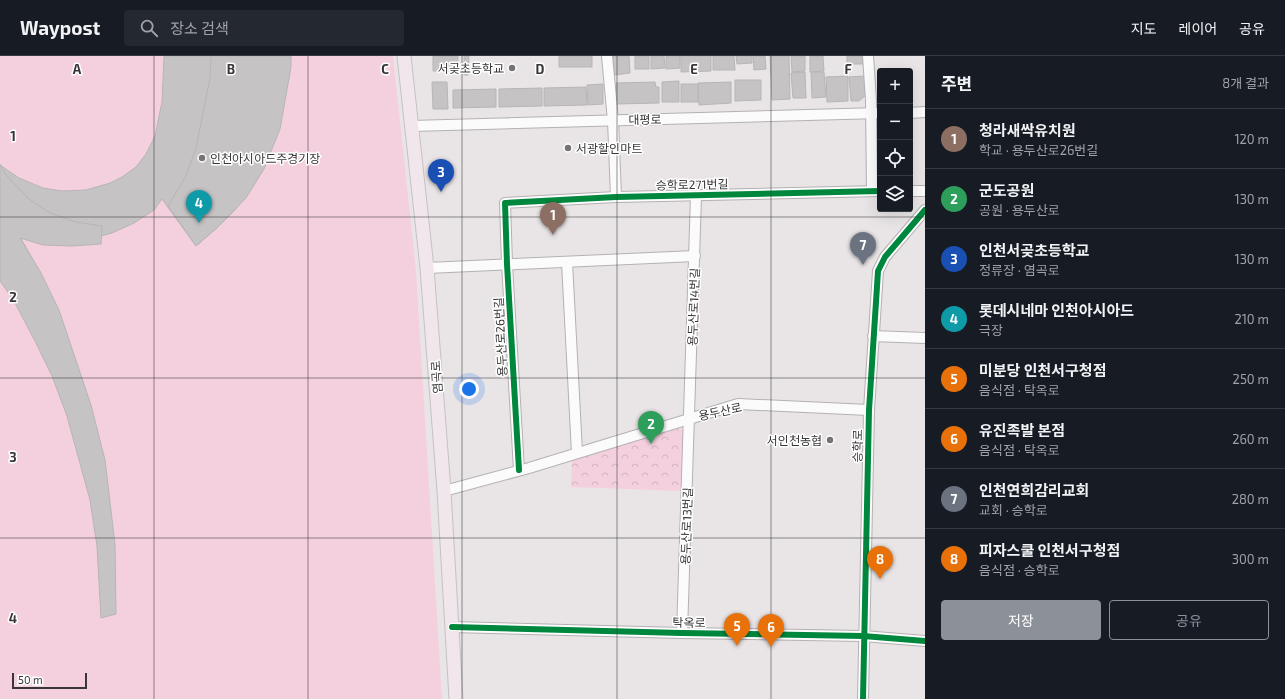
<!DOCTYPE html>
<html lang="ko">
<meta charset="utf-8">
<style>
:root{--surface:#171b24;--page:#242831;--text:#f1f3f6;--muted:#9ea1a6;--line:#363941;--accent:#8c9099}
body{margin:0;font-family:"Exo 2","Noto Sans KR",sans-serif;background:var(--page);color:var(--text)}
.controls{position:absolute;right:12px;top:12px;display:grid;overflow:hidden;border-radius:4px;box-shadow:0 4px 16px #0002}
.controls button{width:36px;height:36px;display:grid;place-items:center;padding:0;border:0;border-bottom:1px solid var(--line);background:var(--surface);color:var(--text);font:20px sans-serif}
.scale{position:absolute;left:12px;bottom:10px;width:75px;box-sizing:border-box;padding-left:4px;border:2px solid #383637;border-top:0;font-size:11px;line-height:14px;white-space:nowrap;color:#383637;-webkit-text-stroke:3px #fff;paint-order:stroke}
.you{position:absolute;left:469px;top:333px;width:14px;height:14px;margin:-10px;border:3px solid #fff;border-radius:50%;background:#1a73e8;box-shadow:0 0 0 6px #1a73e833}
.badge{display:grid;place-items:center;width:26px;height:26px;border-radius:50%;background:var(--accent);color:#fff;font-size:13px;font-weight:700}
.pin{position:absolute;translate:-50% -33px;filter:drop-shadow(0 1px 2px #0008)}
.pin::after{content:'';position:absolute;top:21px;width:14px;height:12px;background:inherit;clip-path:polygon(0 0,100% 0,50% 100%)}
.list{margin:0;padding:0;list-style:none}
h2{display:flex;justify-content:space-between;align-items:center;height:52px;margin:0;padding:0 16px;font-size:17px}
h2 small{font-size:13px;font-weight:400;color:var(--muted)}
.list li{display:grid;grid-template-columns:26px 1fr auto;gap:12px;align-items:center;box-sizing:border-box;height:60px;padding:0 16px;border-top:1px solid var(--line)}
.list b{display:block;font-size:15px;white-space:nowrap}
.list p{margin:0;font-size:13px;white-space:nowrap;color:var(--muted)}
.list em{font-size:13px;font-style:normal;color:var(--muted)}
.actions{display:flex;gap:8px;padding:12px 16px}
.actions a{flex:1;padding:9px 0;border:1px solid var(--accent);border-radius:4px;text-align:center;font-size:14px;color:var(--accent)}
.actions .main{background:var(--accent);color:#fff}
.icon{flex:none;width:22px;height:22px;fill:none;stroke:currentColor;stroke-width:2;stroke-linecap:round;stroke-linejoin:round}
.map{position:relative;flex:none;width:925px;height:643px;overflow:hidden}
header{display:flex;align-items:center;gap:24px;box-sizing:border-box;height:56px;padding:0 20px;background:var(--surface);border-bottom:1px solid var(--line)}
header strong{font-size:19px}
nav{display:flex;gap:22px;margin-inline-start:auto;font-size:14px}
.search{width:280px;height:36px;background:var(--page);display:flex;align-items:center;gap:10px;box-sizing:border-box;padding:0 14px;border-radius:4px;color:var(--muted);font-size:15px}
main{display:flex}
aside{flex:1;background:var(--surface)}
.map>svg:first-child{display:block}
.grass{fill:#f4d0de}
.park{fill:url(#park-crowns)}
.building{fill:#c6c3c4;stroke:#b7b5b6}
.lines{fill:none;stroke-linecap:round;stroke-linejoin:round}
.minor-casing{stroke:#b4b1b2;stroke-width:12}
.major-casing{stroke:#c4c2c3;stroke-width:15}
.minor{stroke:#fcfbfb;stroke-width:10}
.major{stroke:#f1e6eb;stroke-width:13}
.cycleway-casing{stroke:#fff;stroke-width:8}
.cycleway{stroke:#00873e;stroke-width:6}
.grid{fill:none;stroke:#383637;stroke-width:1;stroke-opacity:0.55}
.poi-dot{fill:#767375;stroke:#fff;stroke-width:1.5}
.labels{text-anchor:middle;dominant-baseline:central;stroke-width:3;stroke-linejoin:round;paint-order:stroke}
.poi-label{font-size:12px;fill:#383637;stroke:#fff;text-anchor:end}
.street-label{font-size:12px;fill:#383637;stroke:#fff}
.grid-label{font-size:13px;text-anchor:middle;font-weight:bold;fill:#383637;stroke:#fff;stroke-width:3;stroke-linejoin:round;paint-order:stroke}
</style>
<header>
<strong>Waypost</strong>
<div class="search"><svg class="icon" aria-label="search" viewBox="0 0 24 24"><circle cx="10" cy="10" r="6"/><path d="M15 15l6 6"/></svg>장소 검색</div>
<nav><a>지도</a><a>레이어</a><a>공유</a></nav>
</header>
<main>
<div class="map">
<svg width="925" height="643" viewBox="0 0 925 643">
<defs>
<pattern id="park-crowns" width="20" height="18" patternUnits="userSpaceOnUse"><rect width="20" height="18" fill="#f4d0de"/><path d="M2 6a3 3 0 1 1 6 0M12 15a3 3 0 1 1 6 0" fill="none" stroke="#d2b3bf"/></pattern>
</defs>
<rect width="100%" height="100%" fill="#e9e5e7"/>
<!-- grass -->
<path class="grass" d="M0,0H393L416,215L442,643H0Z"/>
<!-- park -->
<path class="park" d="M667,372L684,373L682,435L571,431L572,404Z"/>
<!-- building -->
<g class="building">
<path d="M164,0H278L272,67L251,130L235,154L219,170L196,190L162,143L154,154L134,167L112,177L90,183L41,182L17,176L32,202L15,206L0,207V109L19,122L43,132L62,135L86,134L110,127L122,121L136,111L146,98L155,80L162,46Z"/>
<path d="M211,0H291V11L280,73L264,113L246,142L219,170L196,190L168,150L186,120L196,92L210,22Z"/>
<path d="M433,0H458L457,15H433Z"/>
<path d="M464,0H469L468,19H464Z"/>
<rect x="559" y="0" width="33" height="11"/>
<path d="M612,0H629L630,17L614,19Z"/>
<rect x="635" y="0" width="14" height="13"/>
<path d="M651,0H664L665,12L651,13Z"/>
<path d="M666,0H680V12L666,13Z"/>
<path d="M681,0H711V15L681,16Z"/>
<path d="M713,0H734L735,14H713Z"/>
<path d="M736,0H752V7L737,8Z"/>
<path d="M753,0H765L766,13L754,14Z"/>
<path d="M770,0H789L790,43L772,44Z"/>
<path d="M791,0H805V15L792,16Z"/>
<path d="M810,0H823L824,15L810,16Z"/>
<rect x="847" y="0" width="16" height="8"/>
<path d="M805,16L806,42H793L791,17Z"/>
<path d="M811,16H824L826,41L812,42Z"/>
<path d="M848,20V45L827,46L826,21Z"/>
<path d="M864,20L866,39L859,45H851L849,21Z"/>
<path d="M735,24H761V44L735,45Z"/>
<path d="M679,25V46H662V26Z"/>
<path d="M432,26H447L448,53H433Z"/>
<path d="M655,26L656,31H659V47L617,48L616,27Z"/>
<path d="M731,26V47L699,49L698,27Z"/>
<path d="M603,28V48L588,49L587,29Z"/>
<rect x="681" y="28" width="17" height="18"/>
<path d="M586,31L587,49L544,50V32Z"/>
<path d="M542,32V50L499,51V33Z"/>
<path d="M496,33V51L453,52V34Z"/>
<path d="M0,108L6,119L29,143L50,157L76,166L102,170L101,188L72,190L43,189L20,182L40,215L59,254L91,349L105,404L115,488L116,558L101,562L97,490L90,444L67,360L52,320L36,287L14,245L0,225Z"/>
</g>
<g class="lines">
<!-- minor casing -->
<g class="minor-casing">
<g id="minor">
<path d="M607,0L613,64L616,141"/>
<path d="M868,0L871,44L872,135"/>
<path d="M910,57L925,56"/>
<path d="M411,70L880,57"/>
<path d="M910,135H925"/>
<path d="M567,206L577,397"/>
<path d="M427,212L695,200"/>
<path d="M873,280L925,282"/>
<path d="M519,414L507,208L505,147L616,141L880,135"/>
<path d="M444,435L529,412L738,348L869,354"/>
<path d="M452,571L682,577L863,580L925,585"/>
<path d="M682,577L696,140"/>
<path d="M863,643L869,354L878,215L885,201L925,154"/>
</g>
</g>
<!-- major casing -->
<g class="major-casing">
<path id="major" d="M404,0L427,212L444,435L456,643"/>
</g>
<!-- minor -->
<use href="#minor" class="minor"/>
<!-- major -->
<use href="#major" class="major"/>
<!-- cycleway casing -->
<g class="cycleway-casing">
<g id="cycleway">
<path d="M519,414L507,208L505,147L616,141L880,135"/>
<path d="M452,571L682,577L863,580L925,585"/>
<path d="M863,643L869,354L878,215L885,201L925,154"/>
</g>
</g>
<!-- cycleway -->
<use href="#cycleway" class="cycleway"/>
</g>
<!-- grid -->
<path class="grid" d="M154,0V643M308,0V643M462,0V643M617,0V643M771,0V643M0,161H925M0,322H925M0,482H925"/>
<!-- markers -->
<g class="poi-dot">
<circle cx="512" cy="12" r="4"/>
<circle cx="568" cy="92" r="4"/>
<circle cx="202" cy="102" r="4"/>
<circle cx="830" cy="384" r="4"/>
</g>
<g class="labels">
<!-- poi labels -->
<g class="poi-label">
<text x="504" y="12">서곶초등학교</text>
<text x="576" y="92" text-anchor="start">서광할인마트</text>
<text x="210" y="102" text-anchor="start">인천아시아드주경기장</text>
<text x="822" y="384">서인천농협</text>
</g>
<!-- street labels -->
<g class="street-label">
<text transform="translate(645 63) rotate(-1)">대평로</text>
<text transform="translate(692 128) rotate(-1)">승학로271번길</text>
<text transform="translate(693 251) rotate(-88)">용두산로14번길</text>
<text transform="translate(500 281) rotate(-93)">용두산로26번길</text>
<text transform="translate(436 321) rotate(-94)">염곡로</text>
<text transform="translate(720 355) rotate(-12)">용두산로</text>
<text transform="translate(857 390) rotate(-89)">승학로</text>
<text transform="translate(686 470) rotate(-88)">용두산로13번길</text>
<text transform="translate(689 566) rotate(1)">탁옥로</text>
</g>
</g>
<g class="grid-label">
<text x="77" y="18">A</text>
<text x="231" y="18">B</text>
<text x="385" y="18">C</text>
<text x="540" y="18">D</text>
<text x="694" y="18">E</text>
<text x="848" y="18">F</text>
<text x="13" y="85">1</text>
<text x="13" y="246">2</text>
<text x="13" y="406">3</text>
<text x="13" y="567">4</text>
</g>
</svg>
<div class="controls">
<button>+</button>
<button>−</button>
<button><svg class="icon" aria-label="locate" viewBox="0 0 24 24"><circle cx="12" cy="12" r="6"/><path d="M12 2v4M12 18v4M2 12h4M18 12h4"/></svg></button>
<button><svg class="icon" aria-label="layers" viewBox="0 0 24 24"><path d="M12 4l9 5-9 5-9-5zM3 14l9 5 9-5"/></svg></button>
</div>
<div class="scale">50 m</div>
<div class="you"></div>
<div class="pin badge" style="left:553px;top:179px;background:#8d6e63">1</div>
<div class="pin badge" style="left:651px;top:388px;background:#2e9e5b">2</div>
<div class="pin badge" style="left:441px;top:136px;background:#1a4fb4">3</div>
<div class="pin badge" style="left:199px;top:167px;background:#0f9aa8">4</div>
<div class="pin badge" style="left:737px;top:590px;background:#e8710a">5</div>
<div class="pin badge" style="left:771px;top:591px;background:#e8710a">6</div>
<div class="pin badge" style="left:863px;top:209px;background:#6b7280">7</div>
<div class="pin badge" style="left:880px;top:523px;background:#e8710a">8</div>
</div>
<aside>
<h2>주변<small>8개 결과</small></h2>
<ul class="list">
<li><span class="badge" style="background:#8d6e63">1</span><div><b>청라새싹유치원</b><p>학교 · 용두산로26번길</p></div><em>120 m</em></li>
<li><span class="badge" style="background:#2e9e5b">2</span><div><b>군도공원</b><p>공원 · 용두산로</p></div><em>130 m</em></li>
<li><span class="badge" style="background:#1a4fb4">3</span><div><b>인천서곶초등학교</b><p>정류장 · 염곡로</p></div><em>130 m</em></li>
<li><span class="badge" style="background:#0f9aa8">4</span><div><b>롯데시네마 인천아시아드</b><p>극장</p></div><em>210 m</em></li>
<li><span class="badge" style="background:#e8710a">5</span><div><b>미분당 인천서구청점</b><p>음식점 · 탁옥로</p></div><em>250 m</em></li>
<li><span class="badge" style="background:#e8710a">6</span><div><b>유진족발 본점</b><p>음식점 · 탁옥로</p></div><em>260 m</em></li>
<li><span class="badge" style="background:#6b7280">7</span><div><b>인천연희감리교회</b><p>교회 · 승학로</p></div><em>280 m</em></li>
<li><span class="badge" style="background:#e8710a">8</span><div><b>피자스쿨 인천서구청점</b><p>음식점 · 승학로</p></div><em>300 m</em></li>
</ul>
<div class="actions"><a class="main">저장</a><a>공유</a></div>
</aside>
</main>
